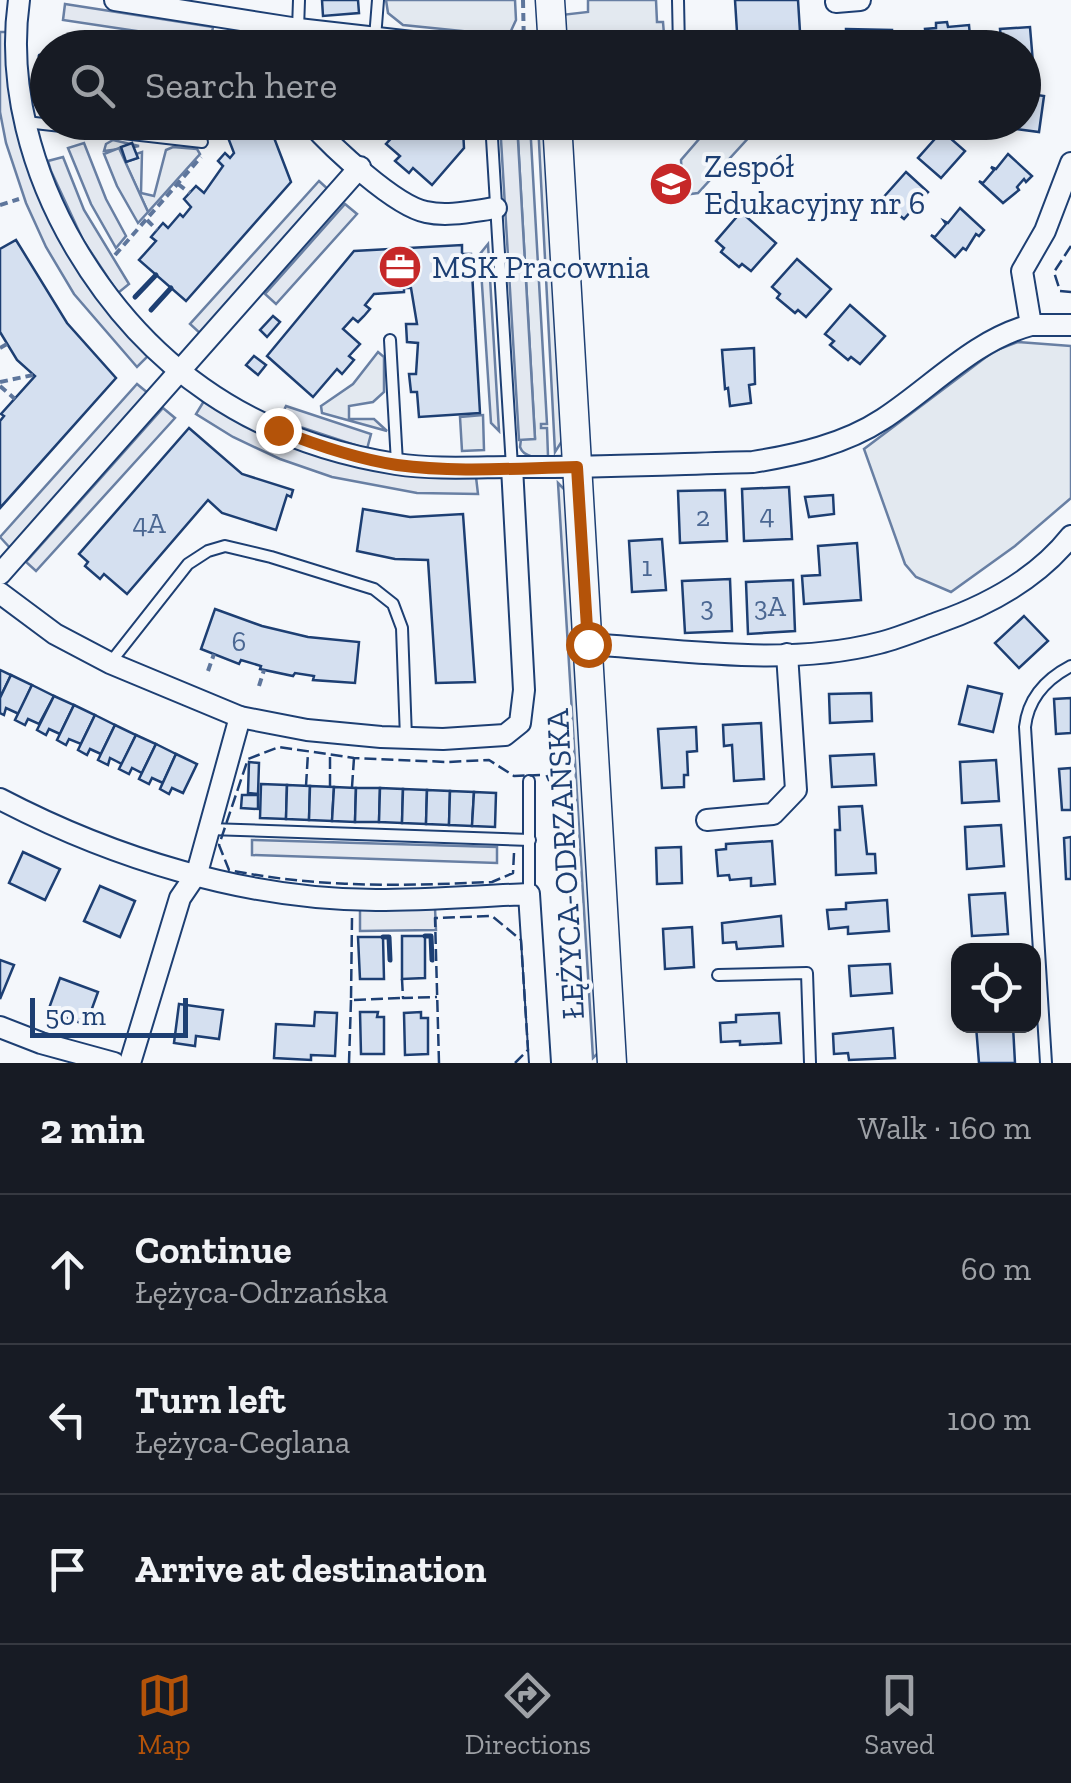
<!DOCTYPE html>
<meta charset="utf-8">
<style>
:root{--surface:#171b24;--page:#242831;--text:#f1f3f6;--muted:#9ea1a6;--line:#363941;--accent:#b45309}
body{margin:0;font-family:"Zilla Slab",serif;background:var(--page);color:var(--text)}
.controls{position:absolute;right:30px;bottom:30px;display:grid;overflow:hidden;border-radius:20px;box-shadow:0 5px 15px #0003}
.controls button{width:90px;height:90px;display:grid;place-items:center;padding:0;border:0;border-bottom:2px solid var(--line);background:var(--surface);color:var(--text);font:50px sans-serif}
.scale{position:absolute;left:30px;bottom:25px;width:158px;box-sizing:border-box;padding-left:10px;border:5px solid #1d3f73;border-top:0;font-size:28px;line-height:35px;white-space:nowrap;color:#1d3f73;-webkit-text-stroke:8px #f4f7fb;paint-order:stroke}
.stop{position:absolute;width:30px;height:30px;margin:-22px;border:8px solid #b45309;border-radius:50%;background:#fff}
.stop.end{background:#b45309;border-color:#fff;box-shadow:0 2px 10px #0008}
.list{margin:0;padding:0;list-style:none}
h2{display:flex;justify-content:space-between;align-items:center;height:130px;margin:0;padding:0 40px;font-size:42px}
h2 small{font-size:32px;font-weight:400;color:var(--muted)}
.list li{display:grid;grid-template-columns:65px 1fr auto;gap:30px;align-items:center;box-sizing:border-box;height:150px;padding:0 40px;border-top:2px solid var(--line)}
.list b{display:block;font-size:38px;white-space:nowrap}
.list p{margin:0;font-size:32px;white-space:nowrap;color:var(--muted)}
.list em{font-size:32px;font-style:normal;color:var(--muted)}
.icon{flex:none;width:55px;height:55px;fill:none;stroke:currentColor;stroke-width:2;stroke-linecap:round;stroke-linejoin:round}
.map{position:relative;flex:none;width:1071px;height:1063px;overflow:hidden}
.search{position:absolute;background:var(--surface);box-shadow:0 5px 15px #0003;left:30px;right:30px;top:30px;height:110px;display:flex;align-items:center;gap:25px;box-sizing:border-box;padding:0 35px;border-radius:55px;color:var(--muted);font-size:38px}
.sheet{height:580px;background:var(--surface)}
nav{display:flex;justify-content:space-around;align-items:center;box-sizing:border-box;height:140px;border-top:2px solid var(--line);background:var(--surface);font-size:28px;color:var(--muted)}
nav a{display:grid;justify-items:center;gap:5px}
nav .on{color:var(--accent)}
.map>svg:first-child{display:block}
.green{fill:#e3e9f0;stroke:#687fa3;stroke-width:2.5}
.parking{fill:#e3e8f0;stroke:#687fa3;stroke-width:2.5}
.building{fill:#d5e0f0;stroke:#1d3f73;stroke-width:2.5}
.lines{fill:none;stroke-linecap:round;stroke-linejoin:round}
.lane-casing{stroke:#1d3f73;stroke-width:14}
.street-casing{stroke:#1d3f73;stroke-width:24}
.secondary-casing{stroke:#1d3f73;stroke-width:31}
.path{stroke:#5e769c;stroke-width:4;stroke-dasharray:8 5;stroke-linecap:butt}
.lane{stroke:#f4f7fb;stroke-width:10}
.street{stroke:#f4f7fb;stroke-width:20}
.secondary{stroke:#f4f7fb;stroke-width:28}
.fence{stroke:#1d3f73;stroke-width:2.5;stroke-dasharray:12 5;stroke-linecap:butt}
.wall{stroke:#1d3f73;stroke-width:5}
.route{stroke:#b45309;stroke-width:12}
.labels{text-anchor:middle;dominant-baseline:central;stroke-width:8;stroke-linejoin:round;paint-order:stroke}
.number-label{font-size:28px;fill:#4b6792}
.poi-label{font-size:32px;fill:#1d3f73;stroke:#f4f7fb;text-anchor:start}
.street-label{font-size:32px;fill:#1d3f73;stroke:#f4f7fb}
</style>
<div class="map">
<svg width="1071" height="1063" viewBox="0 0 1071 1063">
<rect width="100%" height="100%" fill="#f4f7fb"/>
<!-- green -->
<g class="green">
<path d="M386,0H515L516,20L510,33L501,35L403,25L388,13Z"/>
<path d="M588,0H656L657,22H663L665,47H563L561,15L588,12Z"/>
<path d="M517,123H530L547,424H541V428H547L548,456C538,458 524,458 520,447L521,439L535,438Z"/>
<path d="M538,123H547L564,438L555,452Z"/>
<path d="M713,123H762L698,193L683,195L681,160Z"/>
<path d="M113,140L139,146L134,147L132,143L121,148L126,162L137,158L136,154L142,152L141,193L154,196L166,150L173,147L197,149L200,154L148,212L119,149L104,151L106,144Z"/>
<path d="M1018,342L1071,346V498L1015,546L951,592L916,577L905,564L864,449L994,351Z"/>
<path d="M378,352L384,357V392L373,402L349,406V419H374L387,431L322,413L321,406L353,384Z"/>
<path d="M483,415L484,450L462,451L460,417Z"/>
<path d="M558,483L566,491L599,1052L593,1058Z"/>
</g>
<!-- parking -->
<g class="parking">
<path d="M65,4L213,27L210,42L63,20Z"/>
<path d="M0,32H8L47,214L88,286L148,356L137,367L74,294L46,247L26,203L6,143L0,112Z"/>
<path d="M500,123H517L535,439L519,440Z"/>
<path d="M84,143L106,199L126,236L116,248L91,204L68,148Z"/>
<path d="M119,148L148,212L138,223L117,186L104,154Z"/>
<path d="M63,157L84,210L129,284L118,293L83,240L51,171L48,161Z"/>
<path d="M319,181L330,191L202,335L190,324Z"/>
<path d="M345,204L357,214L276,304L265,294Z"/>
<path d="M488,244L499,431L491,423L480,254Z"/>
<path d="M137,384L149,394L11,549L0,537Z"/>
<path d="M204,401L287,445L331,460L393,473L476,477L478,494L417,493L332,477L280,459L233,437L196,414Z"/>
<path d="M286,406L371,434L367,449L279,420Z"/>
<path d="M163,408L175,418L36,571L26,562Z"/>
<path d="M252,840L497,847V863L252,855Z"/>
<path d="M435,908L436,930L360,931V909Z"/>
</g>
<!-- building -->
<g class="building">
<path d="M322,0H358L359,13L323,16Z"/>
<path d="M735,0H798L801,48H738Z"/>
<path d="M947,22L948,27L969,25L971,48H927L925,29L936,28V23Z"/>
<path d="M1030,27L1033,63H1024V48H1002L1000,29Z"/>
<path d="M846,29L892,30V48H846Z"/>
<path d="M86,41L141,48H85Z"/>
<path d="M1024,93L1044,96L1039,132L1009,128L1010,122H1024Z"/>
<path d="M222,122H268L291,182L186,301L139,260L156,241L151,237L163,223L168,228L180,214L183,217L191,207L184,199L196,186L204,193L223,166L218,161L225,153L230,158L234,153Z"/>
<path d="M359,122H383L369,138L356,126Z"/>
<path d="M383,122H455L463,129L464,148L432,185L413,168L409,173L395,161L400,156L386,144L396,133Z"/>
<path d="M942,131L965,151L941,178L918,158Z"/>
<path d="M132,143L138,158L126,162L121,147Z"/>
<path d="M1008,154L1032,176L1026,182L1024,179L1017,187L1019,190L1003,203L979,181L983,183L994,170L991,167L996,169Z"/>
<path d="M906,172L928,192L904,219L881,200Z"/>
<path d="M960,208L984,230L979,236L976,234L966,250L963,248L955,257L931,235L935,237L946,224L944,221L948,223Z"/>
<path d="M741,212L776,243L751,271L742,264L739,267L721,252L724,248L716,241Z"/>
<path d="M16,240L67,323L116,378L0,508V421L4,416L1,414L35,376L17,360L0,332V249Z"/>
<path d="M462,245V254H471L480,413L419,417L417,392H411L409,374H416L418,343L407,342L406,324H417L411,288H404V292L374,294L365,305L370,309L364,316L358,322L353,318L343,329L360,344L349,356L354,360L342,374L337,369L313,397L267,356L354,251Z"/>
<path d="M797,259L831,289L806,317L798,310L795,313L777,298L780,294L772,287Z"/>
<path d="M850,305L885,336L860,364L851,357L848,360L830,345L834,341L825,334Z"/>
<path d="M273,316L280,322L267,337L260,330Z"/>
<path d="M754,348L755,384L749,385L751,403L730,406L728,388L725,389L722,350Z"/>
<path d="M254,356L266,365L258,375L246,365Z"/>
<path d="M189,428L242,474L293,490L291,497L287,495L276,530L222,513L208,500L127,594L104,574L100,579L85,566L88,562L79,554Z"/>
<path d="M789,487L792,539L744,541L742,489Z"/>
<path d="M725,490L727,541L680,543L678,491Z"/>
<path d="M833,495L834,514L809,517L805,497Z"/>
<path d="M363,509L410,517L463,514L475,682L436,683L428,560L395,559L357,551Z"/>
<path d="M662,539L666,590L632,592L629,541Z"/>
<path d="M857,543L861,600L804,604L802,576L820,575L818,546Z"/>
<path d="M730,579L732,631L685,633L682,581Z"/>
<path d="M793,580L795,631L748,634L746,582Z"/>
<path d="M215,609L262,626L308,637L359,642L355,683L313,680L314,676L295,673L293,676L260,669L261,666L241,660L239,664L201,649Z"/>
<path d="M1024,616L1048,641L1019,668L995,643Z"/>
<path d="M0,670L11,675L0,698Z"/>
<path d="M11,675L32,685L19,714L6,708L4,715L0,713V698Z"/>
<path d="M32,685L54,696L39,724L28,719L25,725L15,720Z"/>
<path d="M968,686L1002,694L993,732L959,724Z"/>
<path d="M871,693L872,721L830,723L829,694Z"/>
<path d="M54,696L74,705L60,734L49,729L46,735L37,730Z"/>
<path d="M1071,698V733L1056,734L1054,699Z"/>
<path d="M74,705L95,715L81,744L69,739L66,745L57,740Z"/>
<path d="M95,715L115,725L101,754L90,749L87,755L78,750Z"/>
<path d="M761,723L764,779L734,781L732,745L724,746L723,725Z"/>
<path d="M115,725L136,735L122,764L110,758L108,765L98,760Z"/>
<path d="M696,727L697,751L687,752L688,775H684V787L662,788L658,729Z"/>
<path d="M136,735L156,744L142,773L132,768L129,774L119,769Z"/>
<path d="M156,744L176,754L163,783L152,778L149,784L139,779Z"/>
<path d="M176,754L197,764L183,793L172,788L169,794L160,789Z"/>
<path d="M874,754L876,785L832,787L830,756Z"/>
<path d="M996,760L999,801L962,803L960,762Z"/>
<path d="M249,762L259,763L258,794L248,793Z"/>
<path d="M1071,768V810H1062L1059,769Z"/>
<path d="M261,784L287,785L286,819L260,818Z"/>
<path d="M287,785L310,786L309,820L286,819Z"/>
<path d="M310,786L334,787L332,821L309,820Z"/>
<path d="M334,787L356,788L355,822L332,821Z"/>
<path d="M356,788H380L379,822H355Z"/>
<path d="M380,788L403,789L402,823L379,822Z"/>
<path d="M403,789L427,790L426,824L402,823Z"/>
<path d="M427,790L450,791L449,825L426,824Z"/>
<path d="M450,791L474,792L472,826L449,825Z"/>
<path d="M474,792L496,793L495,827L472,826Z"/>
<path d="M242,795H258V809L241,808Z"/>
<path d="M862,806L867,854H875L876,873L836,875L835,830H840L839,807Z"/>
<path d="M1001,825L1004,866L967,869L965,827Z"/>
<path d="M1071,837V879H1066L1064,838Z"/>
<path d="M772,841L775,884L751,886V878L730,880L729,875L718,876L716,850L726,849V844Z"/>
<path d="M681,847L682,883L657,884L656,848Z"/>
<path d="M23,852L60,869L45,900L9,883Z"/>
<path d="M100,886L135,901L120,937L84,921Z"/>
<path d="M1005,893L1008,934L972,936L969,895Z"/>
<path d="M887,900L889,931L848,934V927L829,929L827,910L846,909V903Z"/>
<path d="M781,916L783,946L737,949L736,942L723,943L722,923Z"/>
<path d="M692,927L694,967L665,969L663,929Z"/>
<path d="M402,936H425V978L402,979Z"/>
<path d="M358,937H383L384,979H360Z"/>
<path d="M0,960L14,965L0,999Z"/>
<path d="M890,964L892,993L851,996L849,966Z"/>
<path d="M60,978L98,992L86,1025L48,1011Z"/>
<path d="M179,1004L223,1010L219,1039L196,1036L195,1046L174,1043Z"/>
<path d="M315,1012L337,1013L335,1056L311,1055V1060L274,1058L276,1024L314,1026Z"/>
<path d="M360,1012H378L377,1017H384V1054H361Z"/>
<path d="M421,1012V1018H428V1054L405,1055L404,1013Z"/>
<path d="M779,1013L781,1043L740,1045V1041L721,1042L720,1023L736,1022V1015Z"/>
<path d="M976,1026H1013L1015,1063H979Z"/>
<path d="M893,1028L895,1058L849,1060L848,1053L834,1054L833,1034Z"/>
</g>
<g class="lines">
<!-- lane casing -->
<g class="lane-casing">
<g id="lane">
<path d="M678,0L679,48"/>
<path d="M298,29L299,0"/>
<path d="M375,38L378,0"/>
<path d="M26,122L202,142"/>
<path d="M491,122L512,467"/>
<path d="M390,340L397,463"/>
<path d="M110,663L188,564L208,551L225,546L271,557L374,589L393,604L402,628L406,738"/>
<path d="M529,781V894"/>
<path d="M209,829L530,840"/>
<path d="M718,975L807,973L810,1063"/>
<path d="M1046,1063L1025,727C1028,699 1046,679 1071,666"/>
</g>
</g>
<!-- street casing -->
<g class="street-casing">
<g id="street">
<path d="M19,0C7,85 32,174 75,247C147,369 255,442 396,464C436,470 478,467 517,467C596,468 674,464 753,462C797,455 845,444 883,419C932,387 974,340 1031,325L1022,271L1045,231L1071,163"/>
<path d="M115,0L298,29L465,48"/>
<path d="M836,2L860,0"/>
<path d="M310,122C332,147 395,206 426,212C448,217 473,211 496,208"/>
<path d="M1031,325H1071"/>
<path d="M0,574L360,167"/>
<path d="M0,593L55,634L110,663L240,717L307,730L381,737L443,739L505,735L520,723L524,690L512,467"/>
<path d="M588,644C682,650 786,667 879,643C899,638 918,630 937,623C989,605 1037,579 1071,536"/>
<path d="M0,799C113,858 247,900 376,900C427,900 478,896 529,894L540,1063"/>
<path d="M707,820L773,814L796,790L787,654"/>
<path d="M0,1027L41,1043L114,1063"/>
<path d="M130,1063L180,898L197,873L240,717"/>
</g>
</g>
<!-- secondary casing -->
<g class="secondary-casing">
<g id="secondary">
<path d="M550,0L553,48"/>
<path d="M557,122L612,1063"/>
</g>
</g>
<!-- path -->
<g class="path">
<path d="M523,0L524,48"/>
<path d="M343,124L358,138"/>
<path d="M178,184L190,193"/>
<path d="M0,205L19,199"/>
<path d="M147,220L157,230"/>
<path d="M115,255L201,157"/>
<path d="M0,348L7,344"/>
<path d="M0,382L33,375"/>
<path d="M0,386L15,399"/>
<path d="M208,671L214,654"/>
<path d="M259,686L264,670"/>
</g>
<!-- lane -->
<use href="#lane" class="lane"/>
<!-- street -->
<use href="#street" class="street"/>
<!-- secondary -->
<use href="#secondary" class="secondary"/>
<!-- fence -->
<g class="fence">
<path d="M1071,246L1054,272L1060,291L1071,292"/>
<path d="M306,786L308,753"/>
<path d="M330,786V755"/>
<path d="M352,787L354,758"/>
<path d="M514,853L513,873L492,882C402,886 317,888 229,870L219,845L248,759L279,747L354,758L447,762L489,760L514,776L540,775"/>
<path d="M352,918L351,1000L403,998"/>
<path d="M402,979L403,998L437,997"/>
<path d="M349,1063L351,1000"/>
<path d="M439,1063L435,918L492,916L521,940L528,1050L515,1063"/>
</g>
<!-- wall -->
<g class="wall">
<path d="M40,56L48,57"/>
<path d="M39,77L48,78"/>
<path d="M135,297L156,275"/>
<path d="M151,310L171,288"/>
<path d="M425,936H431L432,960"/>
<path d="M383,937H389L390,960"/>
</g>
</g>
<g class="lines">
<!-- route -->
<path class="route" d="M278,430C316,445 357,459 397,465C456,473 518,468 577,467L588,644"/>
</g>
<!-- icons -->
<defs>
<g id="school-disc" transform="scale(2.25)"><circle r="9.5" fill="#c62828" stroke="#f4f7fb"/><path d="M0-5L7-2L0 1L-7-2ZM-4 1L0 2.5L4 1V4Q0 6-4 4Z" fill="#fff"/></g>
<g id="office-disc" transform="scale(2.25)"><circle r="9.5" fill="#c62828" stroke="#f4f7fb"/><path d="M-6-3h4V-5.5h4V-3h4V5H-6ZM-1-4.5V-3h2v-1.5ZM-6 0V1H6V0Z" fill="#fff"/></g>
</defs>
<g fill-rule="evenodd">
<use href="#school-disc" x="671" y="184"/>
<use href="#office-disc" x="400" y="267"/>
</g>
<g class="labels">
<!-- number labels -->
<g class="number-label">
<text x="767" y="514">4</text>
<text x="703" y="516">2</text>
<text x="149" y="523">4A</text>
<text x="647" y="566">1</text>
<text x="707" y="606">3</text>
<text x="770" y="606">3A</text>
<text x="239" y="641">6</text>
</g>
<!-- poi labels -->
<g class="poi-label">
<text x="704" y="166">Zespół<tspan x="704" dy="37">Edukacyjny nr 6</tspan></text>
<text x="432" y="267">MSK Pracownia</text>
</g>
<!-- street labels -->
<g class="street-label">
<text transform="translate(565 864) rotate(-93)">ŁĘŻYCA-ODRZAŃSKA</text>
</g>
</g>
</svg>
<div class="controls">
<button><svg class="icon" aria-label="locate" viewBox="0 0 24 24"><circle cx="12" cy="12" r="6"/><path d="M12 2v4M12 18v4M2 12h4M18 12h4"/></svg></button>
</div>
<div class="scale">50 m</div>
<div class="stop" style="left:588px;top:644px"></div>
<div class="stop end" style="left:278px;top:430px"></div>
<div class="search"><svg class="icon" aria-label="search" viewBox="0 0 24 24"><circle cx="10" cy="10" r="6"/><path d="M15 15l6 6"/></svg>Search here</div>
</div>
<section class="sheet">
<h2>2 min<small>Walk · 160 m</small></h2>
<ul class="list">
<li><svg class="icon" aria-label="ahead" viewBox="0 0 24 24"><path d="M12 20V5M6 11l6-6 6 6"/></svg><div><b>Continue</b><p>Łężyca-Odrzańska</p></div><em>60 m</em></li>
<li><svg class="icon" aria-label="left" viewBox="0 0 24 24"><path d="M17 20v-9H6M10 6l-5 5 5 5"/></svg><div><b>Turn left</b><p>Łężyca-Ceglana</p></div><em>100 m</em></li>
<li><svg class="icon" aria-label="arrive" viewBox="0 0 24 24"><path d="M6 21V4h12l-3 4 3 4H6"/></svg><div><b>Arrive at destination</b></div></li>
</ul>
</section>
<nav>
<a class="on"><svg class="icon" aria-label="map" viewBox="0 0 24 24"><path d="M3 6l6-2 6 2 6-2v14l-6 2-6-2-6 2zM9 4v14M15 6v14"/></svg>Map</a>
<a><svg class="icon" aria-label="directions" viewBox="0 0 24 24"><path d="M12 3l9 9-9 9-9-9zM9 14v-3h6M13 9l2 2-2 2"/></svg>Directions</a>
<a><svg class="icon" aria-label="saved" viewBox="0 0 24 24"><path d="M7 4h10v16l-5-4-5 4z"/></svg>Saved</a>
</nav>
